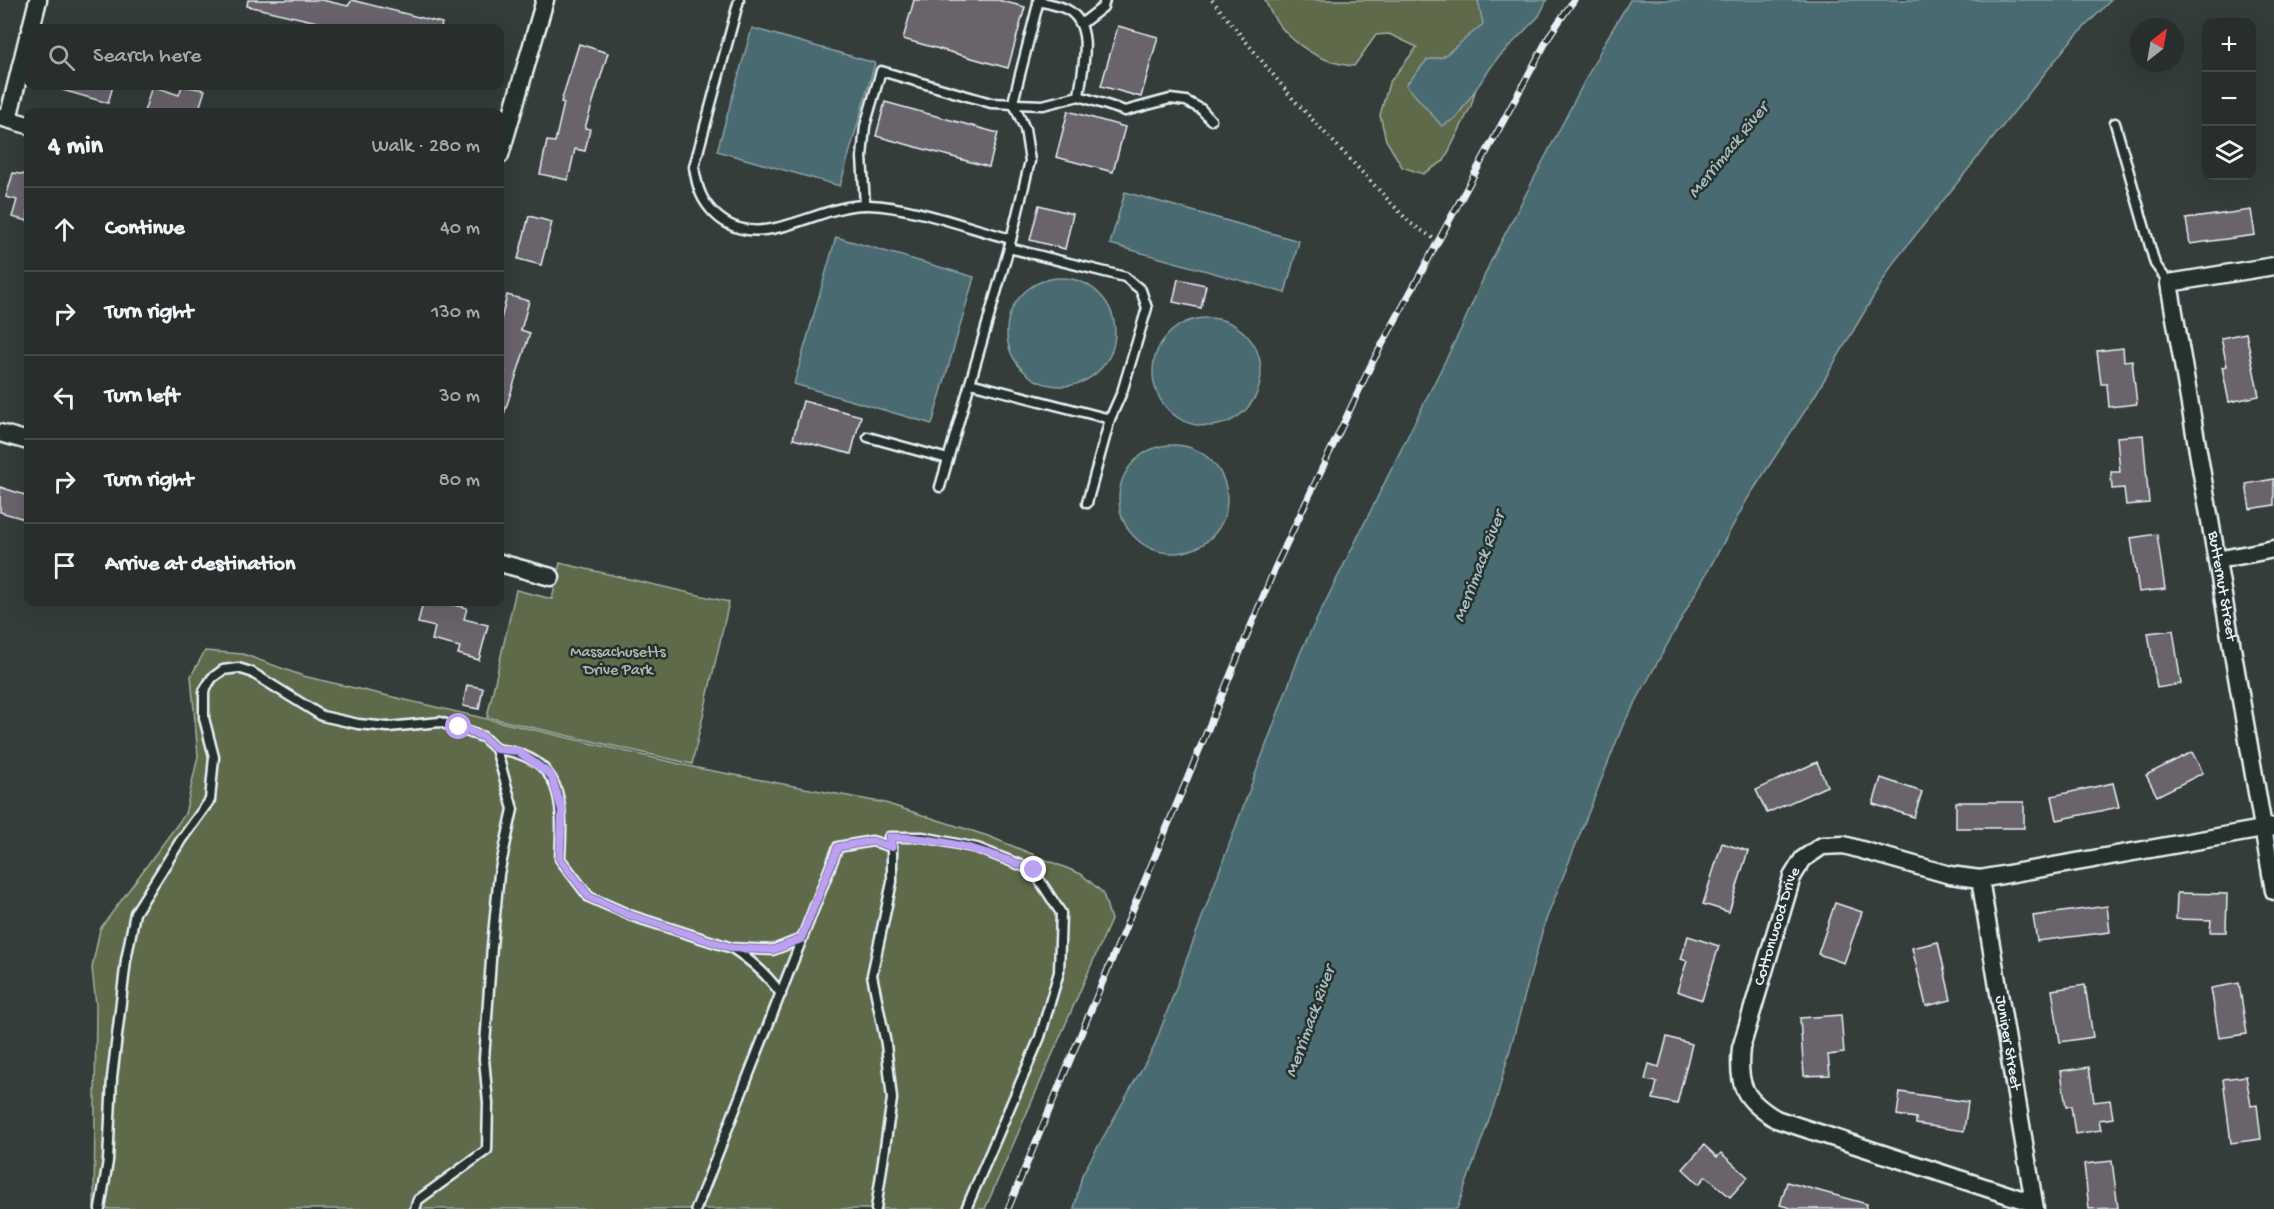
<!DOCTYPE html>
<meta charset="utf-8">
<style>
:root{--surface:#272e2c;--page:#2f3634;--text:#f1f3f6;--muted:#a4a8a9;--line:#434a48}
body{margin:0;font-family:"Gochi Hand",sans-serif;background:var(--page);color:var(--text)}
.controls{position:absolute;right:18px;top:18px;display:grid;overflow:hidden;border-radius:12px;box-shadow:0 6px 24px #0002}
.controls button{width:54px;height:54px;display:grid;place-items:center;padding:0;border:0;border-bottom:2px solid var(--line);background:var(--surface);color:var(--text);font:30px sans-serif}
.compass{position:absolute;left:2130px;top:18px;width:54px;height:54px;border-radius:50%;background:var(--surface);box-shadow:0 6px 24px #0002;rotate:31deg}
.stop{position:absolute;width:18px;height:18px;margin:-14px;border:4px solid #bca0f2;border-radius:50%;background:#fff}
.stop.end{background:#bca0f2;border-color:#fff;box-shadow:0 2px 6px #0008}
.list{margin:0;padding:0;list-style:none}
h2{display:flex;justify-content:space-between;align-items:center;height:78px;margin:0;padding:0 24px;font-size:26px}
h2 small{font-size:20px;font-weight:400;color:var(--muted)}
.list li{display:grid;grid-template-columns:39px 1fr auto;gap:18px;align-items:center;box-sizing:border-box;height:84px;padding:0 24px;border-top:2px solid var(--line)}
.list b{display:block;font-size:22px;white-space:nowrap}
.list em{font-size:20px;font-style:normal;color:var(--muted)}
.icon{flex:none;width:33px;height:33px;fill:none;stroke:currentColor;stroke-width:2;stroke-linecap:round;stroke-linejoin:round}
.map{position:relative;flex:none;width:2274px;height:1209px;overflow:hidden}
.search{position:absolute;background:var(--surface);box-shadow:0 6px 24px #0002;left:24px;top:24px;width:480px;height:66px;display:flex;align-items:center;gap:15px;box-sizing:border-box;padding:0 21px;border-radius:12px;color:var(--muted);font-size:22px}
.panel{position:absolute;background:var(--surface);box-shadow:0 6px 24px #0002;left:24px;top:108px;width:480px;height:498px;border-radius:12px}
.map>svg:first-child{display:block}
.green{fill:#5f6b4c;stroke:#a4aea2;stroke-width:1.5}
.water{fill:#4a6b70;stroke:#89a1a6;stroke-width:1.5}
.building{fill:#6b636c;stroke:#e8f1f8;stroke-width:1.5}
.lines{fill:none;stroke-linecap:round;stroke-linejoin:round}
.service-casing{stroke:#e8f1f8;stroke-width:13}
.minor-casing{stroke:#e8f1f8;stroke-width:21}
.path{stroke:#e8f1f8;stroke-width:4;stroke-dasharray:1.5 4.5;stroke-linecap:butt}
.service{stroke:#26332d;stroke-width:8}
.minor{stroke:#26332d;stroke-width:16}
.rail-casing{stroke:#e8f1f8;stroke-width:7}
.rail{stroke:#26332d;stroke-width:4.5;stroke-dasharray:14;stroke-linecap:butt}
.route{stroke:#bca0f2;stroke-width:8}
.labels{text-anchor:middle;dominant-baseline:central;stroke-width:5;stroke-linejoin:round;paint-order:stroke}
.street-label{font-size:16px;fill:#e8f1f8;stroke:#26332d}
.park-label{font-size:16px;fill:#b1bbb3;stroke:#26332d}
.water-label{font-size:18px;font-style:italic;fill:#a9bbc2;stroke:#26332d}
</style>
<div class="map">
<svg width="2274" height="1209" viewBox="0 0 2274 1209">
<rect width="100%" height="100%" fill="#343d3a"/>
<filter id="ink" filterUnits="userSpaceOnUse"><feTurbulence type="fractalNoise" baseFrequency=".0167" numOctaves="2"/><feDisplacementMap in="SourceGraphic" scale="12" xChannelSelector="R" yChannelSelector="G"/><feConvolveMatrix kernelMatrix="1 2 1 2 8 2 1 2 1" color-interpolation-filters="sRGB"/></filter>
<g filter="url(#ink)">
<!-- green -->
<g class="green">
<path d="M1265,0H1478L1484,24L1443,57L1427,60L1456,118L1476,88L1471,106L1444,161L1423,174L1402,167L1386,140L1380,115L1389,83L1417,47L1389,34L1376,35L1354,66C1316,63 1279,36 1265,0Z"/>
<path d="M560,563L729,602L692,764L487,717L516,590L552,599Z"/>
<path d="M205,651L243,654L303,676L697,768L885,803L988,836L1081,874L1103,893L1111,920L985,1209H94L96,1005L92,968L100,929L185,814L198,756L191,676Z"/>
</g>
<!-- water -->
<g class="water">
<path d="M1478,0H1547L1539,16L1496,60L1456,118L1442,126L1406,85L1427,60L1443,57L1483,24Z"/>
<path d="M1630,0H2111L2069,43L1894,262L1814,397L1748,498L1623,725L1544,925L1497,1097L1457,1209H1074L1082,1175L1154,1047L1301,651L1461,329L1490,263L1606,40Z"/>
<path d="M752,28L875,63L840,186L717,151Z"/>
<path d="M1125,192L1299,241L1285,293L1110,244Z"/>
<path d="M836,237L974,277L932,424L794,384Z"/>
<circle cx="1061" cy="332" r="54"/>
<circle cx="1207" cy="372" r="54"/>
<circle cx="1173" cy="499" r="54"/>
</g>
<!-- building -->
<g class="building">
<path d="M248,0H322L348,6L352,0L442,23L441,28H343L247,6Z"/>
<path d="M914,0H998L1025,7L1008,68L903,39Z"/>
<path d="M1118,26L1158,37L1141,97L1101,86Z"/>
<path d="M579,44L608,53L585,128L590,129L585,151L575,149L568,180L540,174L547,141L555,142L564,103L561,102Z"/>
<path d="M62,86H113L108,103L62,90Z"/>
<path d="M152,86L179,95L182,86L205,90L198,112H144Z"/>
<path d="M885,102L998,133L989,167L876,136Z"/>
<path d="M1068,111L1125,127L1113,172L1056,157Z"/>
<path d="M13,173L28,175V221L12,217L17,200L6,197Z"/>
<path d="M1039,205L1073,214L1065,249L1030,240Z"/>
<path d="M2251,210L2255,235L2190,244L2186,219Z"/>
<path d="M529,216L552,222L541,265L518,259Z"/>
<path d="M1178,279L1206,285L1201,308L1173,302Z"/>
<path d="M507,295L529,301L521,330L530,333L504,414L500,413V323Z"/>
<path d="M2246,333L2259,396L2229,402L2222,367L2227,366L2221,338Z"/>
<path d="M2123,348L2124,361L2132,360L2137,404L2109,407L2107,384H2101L2097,351Z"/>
<path d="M803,401L861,416L851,454L793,439Z"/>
<path d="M2143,435L2149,503L2126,505L2124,488L2112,489L2111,472H2120L2117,437Z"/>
<path d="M2274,479V505L2250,509L2246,484Z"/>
<path d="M0,487L28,496V520L0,512Z"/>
<path d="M2157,534L2165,589L2139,592L2131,538Z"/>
<path d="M423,602H440L467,608L464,619L488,625L479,660L458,654L460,647L432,640L435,627L418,623Z"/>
<path d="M2173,630L2181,684L2157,688L2148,633Z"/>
<path d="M467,685L483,688L479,709L463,706Z"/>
<path d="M2192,752L2203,773L2157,796L2146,775Z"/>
<path d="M1817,762L1827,786L1767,813L1756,790Z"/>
<path d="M1881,778L1922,792L1914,817L1873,804Z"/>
<path d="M2113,783L2119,807L2057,820L2052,796Z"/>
<rect x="1956" y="802" width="68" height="26"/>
<path d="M1722,843L1748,851L1729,912L1703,904Z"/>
<path d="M2177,893L2227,894L2226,932H2210L2211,920L2176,919Z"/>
<path d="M1835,903L1862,912L1844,963L1818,954Z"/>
<path d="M2107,906L2110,932L2037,941L2033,916Z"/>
<path d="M1688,936L1719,946L1702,1000L1677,991L1687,961L1681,959Z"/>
<path d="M1938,942L1951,1000L1926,1006L1912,948Z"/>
<path d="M2239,983L2247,1034L2219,1038L2211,988Z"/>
<path d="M2085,985L2093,1037L2060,1042L2052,990Z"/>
<path d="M1841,1015L1844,1053L1828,1055L1830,1075L1804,1076L1800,1018Z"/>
<path d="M1667,1037L1692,1044L1677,1104L1653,1099L1657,1082L1645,1080L1649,1064L1659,1067Z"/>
<path d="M2089,1067L2094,1102L2110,1100L2113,1118L2099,1120L2101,1130L2075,1134L2071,1106L2066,1107L2061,1071Z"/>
<path d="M2246,1076L2251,1106L2257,1105L2261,1139L2231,1143L2223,1079Z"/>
<path d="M1900,1092L1968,1102L1964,1131L1916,1124V1118L1897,1115Z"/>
<path d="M1704,1145L1717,1157L1721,1153L1748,1177L1730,1197L1706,1176L1699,1184L1683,1169Z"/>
<path d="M2112,1161L2118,1208L2089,1209L2084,1164Z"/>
<path d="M1787,1182L1867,1204L1866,1209H1794L1780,1205Z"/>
</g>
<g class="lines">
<!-- service casing -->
<g class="service-casing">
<g id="service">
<path d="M739,0L694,167C697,187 701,201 716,215C760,256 820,202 869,205C916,207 965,227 1011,239"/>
<path d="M1081,24L1103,7L1105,0"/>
<path d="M1079,96L1125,111L1170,99L1186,101L1201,109L1211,120"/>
<path d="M2115,123L2155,264L2169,283"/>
<path d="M865,205L862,157L865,126L881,71L991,103L1043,105L1079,96C1082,70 1096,24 1066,9C1058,5 1047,3 1038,1"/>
<path d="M970,383L1110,419L1122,392L1147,308L1141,290L1125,277L1009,248"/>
<path d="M868,437L948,459"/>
<path d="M940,487L1009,248L1030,161L1025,129L1013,102L1039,0"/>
<path d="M1087,503L1110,419"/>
<path d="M496,749C565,757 563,803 560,859L589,897L632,916L732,948L773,950L801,939"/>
<path d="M892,847L889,837H923L977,848L1033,870L1061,913L1059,972L1040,1037L966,1209"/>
<path d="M732,948C752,961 767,974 781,994"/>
<path d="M100,1209L108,1161L112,1078L126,960L135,913L181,840L210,800L214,757L204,718V691L212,678L223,670L238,668L251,672L322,716L358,724L388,727L440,722L483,737L496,749L513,809L499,874L492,946L484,1059L488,1103L487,1150L418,1200L415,1209"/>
<path d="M696,1209L838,847L872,841L892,847V882L872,975L886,1044L892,1099L876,1209"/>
</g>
</g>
<!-- minor casing -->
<g class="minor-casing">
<g id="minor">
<path d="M31,28L38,0"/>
<path d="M0,117L28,125"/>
<path d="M8,119L28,37"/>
<path d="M500,155L545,0"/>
<path id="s1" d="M2274,266L2169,283L2274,891"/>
<path d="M0,433L28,441"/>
<path d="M2217,560L2274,549"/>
<path d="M500,563L551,577"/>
<path id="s2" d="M1980,879L2035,1209"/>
<path id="s3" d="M2033,1203L1776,1119C1744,1100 1737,1085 1741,1048L1792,877L1803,859L1822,846L1844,845L1950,875L1980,879L2274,827"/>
</g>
</g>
<!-- path -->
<path class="path" d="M1212,0L1293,99L1410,223L1438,241"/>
<!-- service -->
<use href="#service" class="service"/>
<!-- minor -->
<use href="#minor" class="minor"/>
<!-- rail casing -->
<g class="rail-casing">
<path id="rail" d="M1008,1209L1275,568L1371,365L1551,33L1574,0"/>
</g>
<!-- rail -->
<use href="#rail" class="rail"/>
</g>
</g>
<g class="lines" filter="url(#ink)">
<!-- route -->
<path class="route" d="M459,727L483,737L496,749L518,751L551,775L562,810L560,859L589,897L632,916L732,948L773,950L801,939L838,847L872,841L892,847L889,837C941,837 985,851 1034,870"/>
</g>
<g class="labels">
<!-- street labels -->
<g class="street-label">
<text stroke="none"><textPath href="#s1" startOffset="414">Butternut Street</textPath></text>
<text stroke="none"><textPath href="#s3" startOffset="483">Cottonwood Drive</textPath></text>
<text stroke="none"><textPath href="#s2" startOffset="166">Juniper Street</textPath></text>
</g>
<!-- park labels -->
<g class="park-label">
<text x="618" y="653">Massachusetts<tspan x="618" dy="18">Drive Park</tspan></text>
</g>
<!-- water labels -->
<g class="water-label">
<text transform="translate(1729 151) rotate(-51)">Merrimack River</text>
<text transform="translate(1480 567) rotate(-69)">Merrimack River</text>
<text transform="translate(1311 1022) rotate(-70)">Merrimack River</text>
</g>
</g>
</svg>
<div class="controls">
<button>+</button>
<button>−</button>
<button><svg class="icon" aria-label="layers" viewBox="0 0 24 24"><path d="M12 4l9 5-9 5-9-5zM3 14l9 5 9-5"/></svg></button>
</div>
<svg class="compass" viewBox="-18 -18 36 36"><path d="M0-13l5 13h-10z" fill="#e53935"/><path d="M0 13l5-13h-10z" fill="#a4a8a9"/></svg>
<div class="stop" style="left:459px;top:727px"></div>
<div class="stop end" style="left:1034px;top:870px"></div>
<div class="search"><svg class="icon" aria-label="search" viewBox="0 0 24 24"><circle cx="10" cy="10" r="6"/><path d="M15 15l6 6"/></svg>Search here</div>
<section class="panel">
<h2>4 min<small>Walk · 280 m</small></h2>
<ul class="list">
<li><svg class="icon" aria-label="ahead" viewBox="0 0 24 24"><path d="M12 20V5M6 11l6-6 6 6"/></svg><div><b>Continue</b></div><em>40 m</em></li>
<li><svg class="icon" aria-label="right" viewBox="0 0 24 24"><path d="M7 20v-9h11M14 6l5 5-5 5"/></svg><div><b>Turn right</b></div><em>130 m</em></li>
<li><svg class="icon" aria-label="left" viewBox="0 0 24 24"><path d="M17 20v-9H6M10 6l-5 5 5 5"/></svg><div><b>Turn left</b></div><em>30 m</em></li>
<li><svg class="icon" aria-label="right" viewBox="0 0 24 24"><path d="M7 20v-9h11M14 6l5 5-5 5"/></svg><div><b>Turn right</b></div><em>80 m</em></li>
<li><svg class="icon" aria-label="arrive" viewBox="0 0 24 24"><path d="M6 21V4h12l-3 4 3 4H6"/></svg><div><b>Arrive at destination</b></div></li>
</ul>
</section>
</div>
